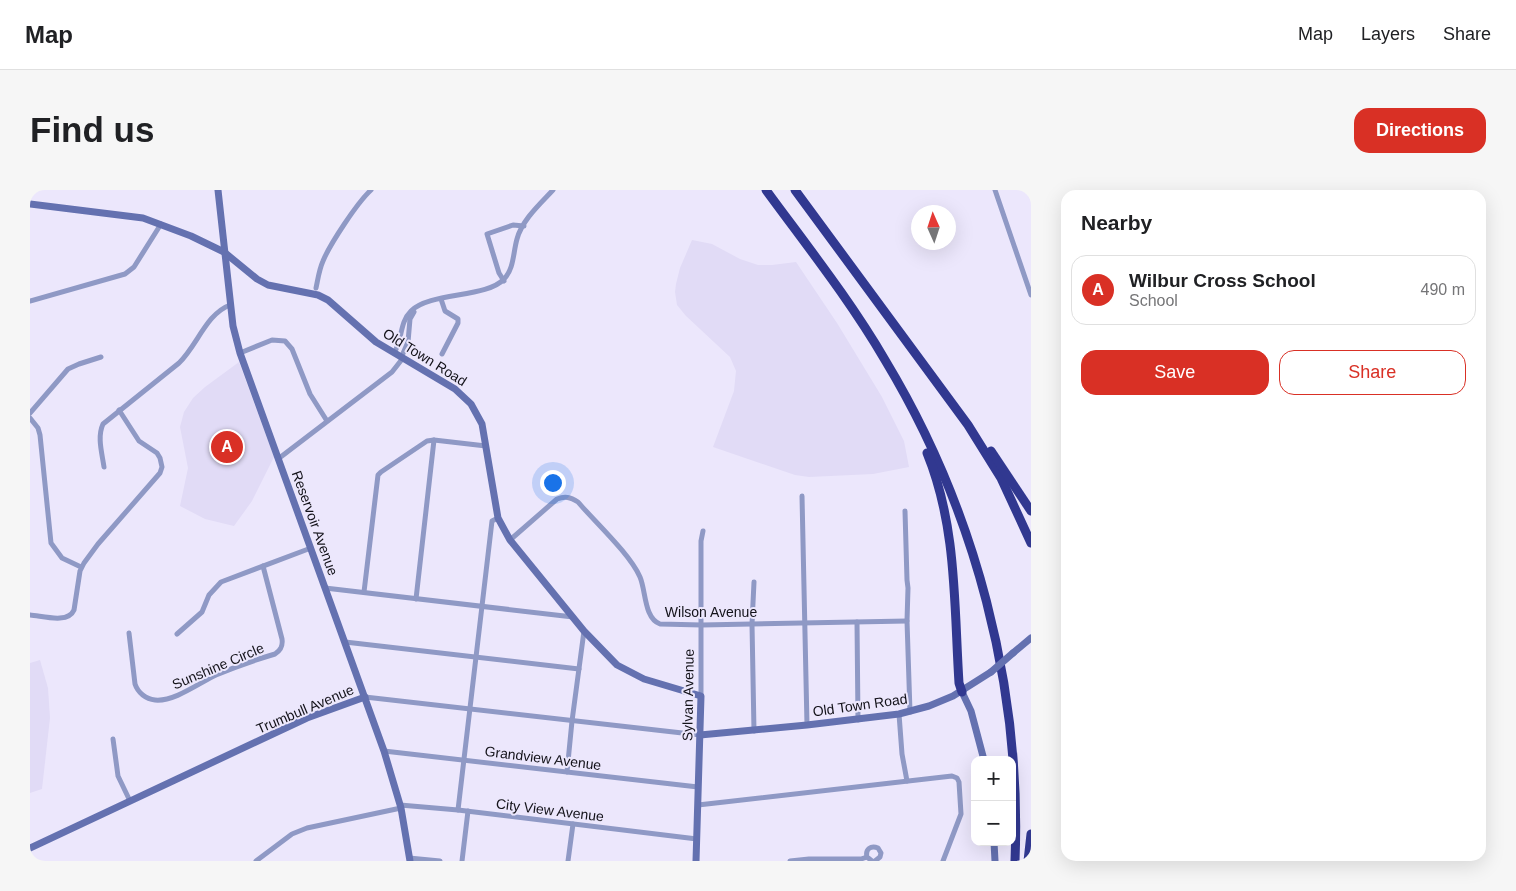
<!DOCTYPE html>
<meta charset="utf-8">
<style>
:root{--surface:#fff;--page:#f6f6f6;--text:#202124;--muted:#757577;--line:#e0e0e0;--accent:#d93025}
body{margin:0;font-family:Arial,sans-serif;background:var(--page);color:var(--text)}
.controls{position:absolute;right:15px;bottom:15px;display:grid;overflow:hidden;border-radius:10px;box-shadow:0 5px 20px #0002}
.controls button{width:45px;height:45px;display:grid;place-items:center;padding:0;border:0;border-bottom:1px solid var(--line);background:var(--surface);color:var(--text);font:25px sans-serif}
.compass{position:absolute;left:881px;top:15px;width:45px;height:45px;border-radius:50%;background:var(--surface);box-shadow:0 5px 20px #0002;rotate:357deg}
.you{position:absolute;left:522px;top:292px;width:18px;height:18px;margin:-12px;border:4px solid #fff;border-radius:50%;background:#1a73e8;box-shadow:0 0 0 8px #1a73e833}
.badge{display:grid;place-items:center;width:32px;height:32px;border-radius:50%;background:var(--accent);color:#fff;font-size:16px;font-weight:700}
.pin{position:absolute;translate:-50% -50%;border:2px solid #fff;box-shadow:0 1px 5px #0006}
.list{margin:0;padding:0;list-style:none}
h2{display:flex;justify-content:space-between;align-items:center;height:65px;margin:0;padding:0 20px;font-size:21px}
h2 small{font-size:16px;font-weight:400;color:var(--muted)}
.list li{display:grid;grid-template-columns:32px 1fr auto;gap:15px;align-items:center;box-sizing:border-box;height:70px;margin:0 10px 10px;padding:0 10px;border:1px solid var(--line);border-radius:15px}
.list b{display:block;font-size:19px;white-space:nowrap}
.list p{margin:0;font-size:16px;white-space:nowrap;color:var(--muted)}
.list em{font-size:16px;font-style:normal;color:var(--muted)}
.actions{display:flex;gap:10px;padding:15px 20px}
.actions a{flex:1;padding:11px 0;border:1px solid var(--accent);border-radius:15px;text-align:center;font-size:18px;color:var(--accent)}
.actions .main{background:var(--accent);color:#fff}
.map{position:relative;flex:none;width:1001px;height:671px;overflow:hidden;border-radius:15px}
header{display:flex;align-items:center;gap:30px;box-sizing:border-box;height:70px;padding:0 25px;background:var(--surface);border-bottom:1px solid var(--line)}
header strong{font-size:24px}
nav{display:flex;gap:28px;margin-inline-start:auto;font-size:18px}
.intro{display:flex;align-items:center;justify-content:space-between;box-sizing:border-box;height:120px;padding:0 30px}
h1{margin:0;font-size:35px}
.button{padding:12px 22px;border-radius:15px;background:var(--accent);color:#fff;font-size:18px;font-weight:700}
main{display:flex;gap:30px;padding:0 30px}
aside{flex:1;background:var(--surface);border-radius:15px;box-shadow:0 5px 20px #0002}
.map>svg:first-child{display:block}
.built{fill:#e1dbf6}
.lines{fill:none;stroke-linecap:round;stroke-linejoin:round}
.street{stroke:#8f99c5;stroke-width:5}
.secondary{stroke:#6471b0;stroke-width:7}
.highway{stroke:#313890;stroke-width:9}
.secondary-bridge{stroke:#6471b0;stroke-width:7}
.labels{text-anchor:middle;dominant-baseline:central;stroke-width:4;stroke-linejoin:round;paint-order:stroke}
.street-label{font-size:14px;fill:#131219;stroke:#ece7fc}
</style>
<header>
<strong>Map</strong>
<nav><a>Map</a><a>Layers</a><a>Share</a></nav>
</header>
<div class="intro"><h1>Find us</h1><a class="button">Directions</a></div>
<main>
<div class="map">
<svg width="1001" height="671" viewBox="0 0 1001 671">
<rect width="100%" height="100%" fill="#ece7fc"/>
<!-- built -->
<g class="built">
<path d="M662,50L682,54L710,69L728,75H742L766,72L807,133L852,207L874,251L879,277L843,284L779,287L765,285L683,257L704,201L706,181L700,167L656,126L647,115L645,102L646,94L650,78Z"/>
<path d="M209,172L244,267L222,311L204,336L175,329L150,316L158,278L150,237L154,222L163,208L175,197Z"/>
<path d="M10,470L18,498L20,528L12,599L0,603V473Z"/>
</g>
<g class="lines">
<!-- street -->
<g class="street">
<path d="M965,0L1001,105"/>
<path d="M474,91L469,83L457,44L483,35L494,36"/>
<path d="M286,98C288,89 289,80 293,71C300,54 327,13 341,0"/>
<path d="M411,109L415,121L428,129V133L412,164"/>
<path d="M0,111L95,84L104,77L131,34"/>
<path d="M210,163L242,150L255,151L262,159L280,204L297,231"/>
<path d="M364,163C373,149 369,133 381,121C400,102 457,108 474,89C484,79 483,63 487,49C492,30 510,14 523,0"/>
<path d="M371,168L378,152L380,129L384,122"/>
<path d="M0,223L38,179L49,174L71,167"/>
<path d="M0,228L8,238L10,245L21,353L32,368L51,377"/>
<path d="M248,269L362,182L373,168"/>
<path d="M74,277C72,263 67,247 73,234L149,173C167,156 176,124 200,115"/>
<path d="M772,306L777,535"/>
<path d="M875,321L877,390L878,398L877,431L880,522"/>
<path d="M480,350L527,309C535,306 540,307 548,312C565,332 600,364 610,387C616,401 614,428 630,434L672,435L877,431"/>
<path d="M724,392L722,434L724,541"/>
<path d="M295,398L543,427"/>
<path d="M334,402L348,285L351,282L397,251L404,250L456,256"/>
<path d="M386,409L404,250"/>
<path d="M0,425C13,426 38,434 44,420L50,381L54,373L68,354L130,283L132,277L130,268L127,263L109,251L89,220"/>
<path d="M827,432L828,530"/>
<path d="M99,443L105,494C108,503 116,509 125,510C144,512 169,493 186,485C205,477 225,470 245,464C251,460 253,456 252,449L233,376"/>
<path d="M147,444L172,422L179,405L191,392L281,358"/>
<path d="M315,452L549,479"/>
<path d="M671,506V351L673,341"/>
<path d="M335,507L670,545"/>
<path d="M869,524L872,564L877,591"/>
<path d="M83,549L88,586L100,611"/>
<path d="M354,561L668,597"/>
<path d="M537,582L542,531L554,441"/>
<path d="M370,615L428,620L667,649"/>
<path d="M668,615L922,586L927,588L929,592L931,624L913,671"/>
<path d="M428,620L462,331L468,328"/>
<path d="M379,668L410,671"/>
<path d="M226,671L262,644L277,638L371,618"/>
<path d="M432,671L438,621"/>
<path d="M538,671L543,634"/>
<path d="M760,671L779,669H831L837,667"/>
<path d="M842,671L837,667C835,659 841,655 848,658L851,663L850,667L845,671"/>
</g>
<!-- secondary -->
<g class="secondary">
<path d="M188,0L203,136L210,163L354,561L371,618L380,671"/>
<path d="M0,14L113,28L161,46L194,62L227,89L238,95L288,105L298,110L346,152L425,199L441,214L452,234L468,328L480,350L554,441L587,475L614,489L671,506L666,671"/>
<path d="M983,463L1001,448"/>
<path d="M932,502L941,521L954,570"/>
<path d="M670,545L777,535L869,524L899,516L923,506L961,482"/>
<path d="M964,652L965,671"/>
<path d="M0,658L277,528L335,507"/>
</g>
<!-- highway -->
<g class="highway">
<path d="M736,0C777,56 820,110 855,170C945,319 992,497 985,671"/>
<path d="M765,0L938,235L971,288L1001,353"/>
<path d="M961,261L1001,321"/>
<path d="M897,263C927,336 924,415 929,493L932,502"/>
<path d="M998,671L1001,644"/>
</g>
<!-- secondary-bridge -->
<path class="secondary-bridge" d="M961,482L983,463"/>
</g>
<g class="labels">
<!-- street labels -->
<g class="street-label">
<text transform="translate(395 167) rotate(32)">Old Town Road</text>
<text transform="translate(285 333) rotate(70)">Reservoir Avenue</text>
<text x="681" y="422">Wilson Avenue</text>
<text transform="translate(188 476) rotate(-23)">Sunshine Circle</text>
<text transform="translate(658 505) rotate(-89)">Sylvan Avenue</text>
<text transform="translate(830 515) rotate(-8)">Old Town Road</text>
<text transform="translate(275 519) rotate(-23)">Trumbull Avenue</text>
<text transform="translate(513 568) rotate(7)">Grandview Avenue</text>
<text transform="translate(520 620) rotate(7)">City View Avenue</text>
</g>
</g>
</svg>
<div class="controls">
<button>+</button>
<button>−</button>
</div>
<svg class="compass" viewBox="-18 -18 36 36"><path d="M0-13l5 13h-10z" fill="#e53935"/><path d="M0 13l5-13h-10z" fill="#757577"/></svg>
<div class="you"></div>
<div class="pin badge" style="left:197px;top:257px">A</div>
</div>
<aside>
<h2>Nearby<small></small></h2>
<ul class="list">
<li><span class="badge">A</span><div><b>Wilbur Cross School</b><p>School</p></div><em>490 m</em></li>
</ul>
<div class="actions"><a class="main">Save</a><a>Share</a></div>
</aside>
</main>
